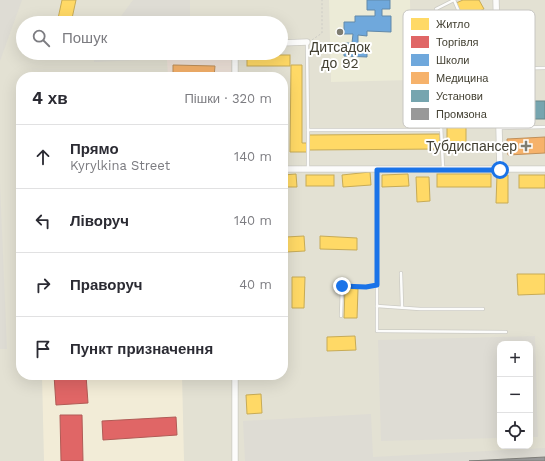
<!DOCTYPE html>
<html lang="uk">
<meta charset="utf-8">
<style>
:root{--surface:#fff;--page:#f7f7f7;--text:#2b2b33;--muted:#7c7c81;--line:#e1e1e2}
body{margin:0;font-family:"Work Sans",sans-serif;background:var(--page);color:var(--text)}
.controls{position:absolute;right:12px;bottom:12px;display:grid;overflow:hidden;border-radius:8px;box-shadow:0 4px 16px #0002}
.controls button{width:36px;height:36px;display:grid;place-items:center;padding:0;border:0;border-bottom:1px solid var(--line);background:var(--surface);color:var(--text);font:20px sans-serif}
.stop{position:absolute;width:12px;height:12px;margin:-9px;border:3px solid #1a73e8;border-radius:50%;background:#fff}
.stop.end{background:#1a73e8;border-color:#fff;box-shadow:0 1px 4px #0008}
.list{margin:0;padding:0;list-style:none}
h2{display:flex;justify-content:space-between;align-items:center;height:52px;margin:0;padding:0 16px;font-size:17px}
h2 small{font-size:13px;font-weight:400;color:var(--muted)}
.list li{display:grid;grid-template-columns:26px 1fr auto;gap:12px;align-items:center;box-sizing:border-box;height:64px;padding:0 16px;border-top:1px solid var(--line)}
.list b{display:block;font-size:15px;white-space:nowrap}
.list p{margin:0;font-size:13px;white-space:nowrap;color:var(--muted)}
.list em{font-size:13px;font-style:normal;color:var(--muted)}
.icon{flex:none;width:22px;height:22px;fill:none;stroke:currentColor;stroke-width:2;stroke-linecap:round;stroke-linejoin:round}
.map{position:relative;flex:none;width:545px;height:461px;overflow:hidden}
.search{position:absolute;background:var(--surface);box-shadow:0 4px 16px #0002;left:16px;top:16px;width:272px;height:44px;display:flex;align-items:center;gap:10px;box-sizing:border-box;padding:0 14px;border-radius:22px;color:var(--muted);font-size:15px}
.panel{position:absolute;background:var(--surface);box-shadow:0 4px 16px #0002;left:16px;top:72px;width:272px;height:308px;border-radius:16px}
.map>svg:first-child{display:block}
.residential{fill:#e3e1d3;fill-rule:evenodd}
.commercial{fill:#f2ecd7}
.industrial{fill:#dedcd4}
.education{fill:#ecebd7}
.medical{fill:#eee2d9}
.homes{fill:#ffd966;stroke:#c7ab56}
.shops{fill:#e06666;stroke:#b15b56}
.schools{fill:#6fa8dc;stroke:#6289a9}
.health{fill:#f6b26b;stroke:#c0905a}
.public{fill:#76a5af;stroke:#67878a}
.industry{fill:#999;stroke:#7f7e7a}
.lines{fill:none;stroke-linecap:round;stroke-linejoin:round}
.service-casing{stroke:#cccbc4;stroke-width:4}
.minor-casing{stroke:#cccbc4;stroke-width:7}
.path{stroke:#cccbc5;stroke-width:1;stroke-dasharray:2 2;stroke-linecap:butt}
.service{stroke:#fcfcfb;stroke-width:2.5}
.minor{stroke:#fcfcfb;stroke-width:5.5}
.route{stroke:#1a73e8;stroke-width:5}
.poi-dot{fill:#7f7d71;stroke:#fff;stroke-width:1.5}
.labels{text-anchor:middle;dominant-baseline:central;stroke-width:4;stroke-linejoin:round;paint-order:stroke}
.poi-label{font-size:14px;fill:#434032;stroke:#fff}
.key{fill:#fff;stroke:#c7c6c2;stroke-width:1}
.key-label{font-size:11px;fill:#434032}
</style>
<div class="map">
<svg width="545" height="461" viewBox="0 0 545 461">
<rect width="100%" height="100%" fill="#eeede6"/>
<!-- residential -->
<path class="residential" d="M0,0H545V461H0ZM23,23H281V53H23ZM21,77H283V375H21ZM500,344H530V446H500Z"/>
<!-- commercial -->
<path class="commercial" d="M42,375H182L184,461H44Z"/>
<!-- industrial -->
<g class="industrial">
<path d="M0,0H22L0,61Z"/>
<path d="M133,0H190V18L238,17L237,23H116Z"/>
<path d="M94,53H235V56L94,62Z"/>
<path d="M0,184L7,349H0Z"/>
<path d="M535,336L538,437H530V344H500V438L381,441L378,340Z"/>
<path d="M371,414L373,457L545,448V461H245L243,421Z"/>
</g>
<!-- education -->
<path class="education" d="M329,0H410L412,80L331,82Z"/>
<!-- medical -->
<path class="medical" d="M232,57L231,77H168L167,60Z"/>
<!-- homes -->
<g class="homes">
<path d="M62,0H76L71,23H57Z"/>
<path d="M463,0H479L484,9L463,19L456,3Z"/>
<rect x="247" y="55" width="43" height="11"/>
<path d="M291,65H302V143H307V152H290Z"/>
<rect x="447" y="77" width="19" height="72"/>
<path d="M440,134V149L309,150V135Z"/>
<path d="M370,172L371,185L343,187L342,175Z"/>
<path d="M296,174L297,187H283V175Z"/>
<path d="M408,174L409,186L382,187V175Z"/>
<rect x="437" y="174" width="54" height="13"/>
<rect x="306" y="175" width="28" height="11"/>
<path d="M497,175H508V203H496Z"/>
<rect x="519" y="175" width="26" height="13"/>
<path d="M416,177H429L430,201L417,202Z"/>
<path d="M304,236L305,251L287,252L286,237Z"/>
<path d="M320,236L357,238V250L320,249Z"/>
<path d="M517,274H545V294L518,295Z"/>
<path d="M292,277H305L304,308H292Z"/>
<path d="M345,288L358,289L357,318H344Z"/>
<path d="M355,336L356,350L327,351V337Z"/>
<path d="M246,375H260V378L247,379Z"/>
<path d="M261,394L262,413L247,414L246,395Z"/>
</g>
<!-- shops -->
<g class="shops">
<path d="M54,375H86L88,403L56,405Z"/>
<path d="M60,415H82L83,461H61Z"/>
<path d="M176,417L177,435L103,440L102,421Z"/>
</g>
<!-- schools -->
<path class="schools" d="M367,0H390V9H382V16H391V32L367,31V36L358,35V44H367V57L344,56V43H352L353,34H344V22H355V16H375V10H367Z"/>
<!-- health -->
<g class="health">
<path d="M173,65L215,66L214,77H173Z"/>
<path d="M545,137V153L508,155L507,139Z"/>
</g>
<!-- public -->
<path class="public" d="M519,101H545V119H520Z"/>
<!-- industry -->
<g class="industry">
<path d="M148,20V23H119Z"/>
<path d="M545,457V461H469Z"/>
</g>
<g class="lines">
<!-- service casing -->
<g class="service-casing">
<g id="service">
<path d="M454,0L468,33L484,25L496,26"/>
<path d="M307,43L308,130"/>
<path d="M498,69L545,68"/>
<path d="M500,128L545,127"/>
<path d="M443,168L438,62L456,57L436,9L454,0"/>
<path d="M308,169V130H441"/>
<path d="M377,170V331L506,332"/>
<path d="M401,273L402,307"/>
<path d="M377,306L420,309H483"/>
<path d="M341,316L342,286L366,287L377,285"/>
</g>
</g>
<!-- minor casing -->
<g class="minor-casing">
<g id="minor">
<path d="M496,0L500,170"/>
<path d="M281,43L307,42"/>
<path d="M235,53V77"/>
<path d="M283,169H545"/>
<path d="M235,461V375"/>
</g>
</g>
<!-- path -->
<g class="path">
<path d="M312,40L322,33V0"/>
<path d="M531,73L532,101"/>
</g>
<!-- service -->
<use href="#service" class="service"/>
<!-- minor -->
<use href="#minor" class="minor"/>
</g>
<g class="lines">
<!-- route -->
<path class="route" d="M342,286L366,287L377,285V170H500"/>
</g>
<!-- markers -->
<g class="poi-dot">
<circle cx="340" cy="32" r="4"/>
<path d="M524 140h4v4h4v4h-4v4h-4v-4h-4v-4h4z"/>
</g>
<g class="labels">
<!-- poi labels -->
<g class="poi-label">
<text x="340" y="47">Дитсадок<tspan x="340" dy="16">до 92</tspan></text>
<text x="517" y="146" text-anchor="end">Тубдиспансер</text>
</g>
</g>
<!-- legend -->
<rect x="403" y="10" width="132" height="118" rx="6" class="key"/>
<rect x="411" y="18" width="18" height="12" fill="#ffd966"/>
<rect x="411" y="36" width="18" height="12" fill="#e06666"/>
<rect x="411" y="54" width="18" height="12" fill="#6fa8dc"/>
<rect x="411" y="72" width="18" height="12" fill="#f6b26b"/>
<rect x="411" y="90" width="18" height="12" fill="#76a5af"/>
<rect x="411" y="108" width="18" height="12" fill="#999"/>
<g class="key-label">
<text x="436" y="28">Житло</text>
<text x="436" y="46">Торгівля</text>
<text x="436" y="64">Школи</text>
<text x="436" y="82">Медицина</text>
<text x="436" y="100">Установи</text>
<text x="436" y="118">Промзона</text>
</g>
</svg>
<div class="controls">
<button>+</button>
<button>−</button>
<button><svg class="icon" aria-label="locate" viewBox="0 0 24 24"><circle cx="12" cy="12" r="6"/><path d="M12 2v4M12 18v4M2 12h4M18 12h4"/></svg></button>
</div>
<div class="stop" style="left:500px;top:170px"></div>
<div class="stop end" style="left:342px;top:286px"></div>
<div class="search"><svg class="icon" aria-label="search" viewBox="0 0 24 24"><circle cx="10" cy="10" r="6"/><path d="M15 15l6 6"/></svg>Пошук</div>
<section class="panel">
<h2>4 хв<small>Пішки · 320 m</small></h2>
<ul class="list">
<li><svg class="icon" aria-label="ahead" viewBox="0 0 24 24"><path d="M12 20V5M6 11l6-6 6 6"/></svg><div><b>Прямо</b><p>Kyrylkina Street</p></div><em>140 m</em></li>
<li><svg class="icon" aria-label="left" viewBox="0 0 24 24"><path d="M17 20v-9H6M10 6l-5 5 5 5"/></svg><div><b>Ліворуч</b></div><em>140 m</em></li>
<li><svg class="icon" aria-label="right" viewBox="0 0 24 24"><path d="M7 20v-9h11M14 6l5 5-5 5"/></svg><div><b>Праворуч</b></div><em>40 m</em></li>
<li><svg class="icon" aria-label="arrive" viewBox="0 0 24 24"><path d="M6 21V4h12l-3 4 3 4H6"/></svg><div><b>Пункт призначення</b></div></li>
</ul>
</section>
</div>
